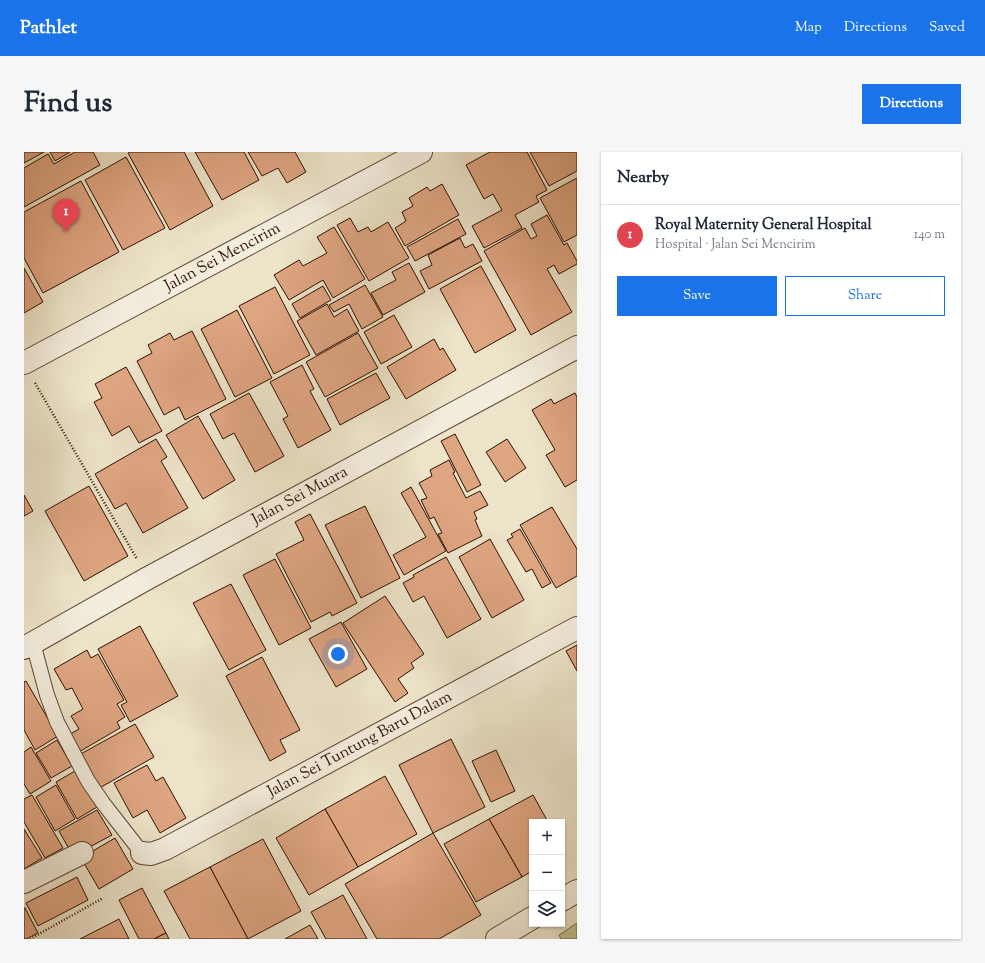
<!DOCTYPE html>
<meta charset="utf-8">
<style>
:root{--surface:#fff;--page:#f6f6f7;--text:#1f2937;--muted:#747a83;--line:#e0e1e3;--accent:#1a73e8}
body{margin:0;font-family:"Sorts Mill Goudy",serif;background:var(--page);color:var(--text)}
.controls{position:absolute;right:12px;bottom:12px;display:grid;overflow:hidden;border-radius:0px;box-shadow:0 1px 3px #0004}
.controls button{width:36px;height:36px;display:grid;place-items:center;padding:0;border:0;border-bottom:1px solid var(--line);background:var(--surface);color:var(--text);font:20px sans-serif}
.you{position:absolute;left:314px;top:502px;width:14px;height:14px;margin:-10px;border:3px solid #fff;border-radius:50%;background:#1a73e8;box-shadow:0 0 0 6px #1a73e833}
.badge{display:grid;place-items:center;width:26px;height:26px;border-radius:50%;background:var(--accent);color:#fff;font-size:13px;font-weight:700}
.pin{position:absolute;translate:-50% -33px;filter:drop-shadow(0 1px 2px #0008)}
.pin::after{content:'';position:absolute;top:21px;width:14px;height:12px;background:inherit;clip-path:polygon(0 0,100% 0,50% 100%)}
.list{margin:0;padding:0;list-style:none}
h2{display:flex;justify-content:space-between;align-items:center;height:52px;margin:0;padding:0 16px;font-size:17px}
h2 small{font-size:13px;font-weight:400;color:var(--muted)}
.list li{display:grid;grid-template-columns:26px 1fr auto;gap:12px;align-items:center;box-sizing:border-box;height:60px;padding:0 16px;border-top:1px solid var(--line)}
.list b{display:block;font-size:15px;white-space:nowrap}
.list p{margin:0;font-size:13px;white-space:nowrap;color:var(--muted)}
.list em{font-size:13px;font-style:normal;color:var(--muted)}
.actions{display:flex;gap:8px;padding:12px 16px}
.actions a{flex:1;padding:9px 0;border:1px solid var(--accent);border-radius:0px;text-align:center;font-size:14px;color:var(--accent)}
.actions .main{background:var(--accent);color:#fff}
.icon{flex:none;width:22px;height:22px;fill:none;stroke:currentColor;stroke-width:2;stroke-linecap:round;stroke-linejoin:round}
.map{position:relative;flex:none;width:553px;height:787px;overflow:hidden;border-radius:0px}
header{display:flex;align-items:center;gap:24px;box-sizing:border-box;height:56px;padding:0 20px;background:var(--accent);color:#fff}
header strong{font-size:19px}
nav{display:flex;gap:22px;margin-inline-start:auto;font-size:14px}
.intro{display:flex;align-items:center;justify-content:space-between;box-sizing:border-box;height:96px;padding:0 24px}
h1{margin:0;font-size:28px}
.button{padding:10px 18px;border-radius:0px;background:var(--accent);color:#fff;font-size:14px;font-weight:700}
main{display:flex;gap:24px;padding:0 24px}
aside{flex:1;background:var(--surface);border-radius:0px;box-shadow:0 1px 3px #0004}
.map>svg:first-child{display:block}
.green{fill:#c0c191;stroke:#786848}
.building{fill:#dea581;stroke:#2f1000}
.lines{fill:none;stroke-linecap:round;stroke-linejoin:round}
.lane-casing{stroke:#5e4532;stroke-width:16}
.street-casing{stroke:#5e4532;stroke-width:24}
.path{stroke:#2f1000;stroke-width:2.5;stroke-dasharray:1 2;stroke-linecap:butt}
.lane{stroke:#f3eddd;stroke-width:14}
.street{stroke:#f3eddd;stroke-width:22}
.labels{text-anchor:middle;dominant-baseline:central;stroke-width:3;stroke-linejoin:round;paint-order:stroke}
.street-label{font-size:16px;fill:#2f1000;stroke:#f3eddd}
</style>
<header>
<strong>Pathlet</strong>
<nav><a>Map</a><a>Directions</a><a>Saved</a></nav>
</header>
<div class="intro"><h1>Find us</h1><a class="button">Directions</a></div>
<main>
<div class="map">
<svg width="553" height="787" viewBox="0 0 553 787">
<rect width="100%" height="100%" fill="#ede4ca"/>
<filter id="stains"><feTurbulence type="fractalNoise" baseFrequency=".005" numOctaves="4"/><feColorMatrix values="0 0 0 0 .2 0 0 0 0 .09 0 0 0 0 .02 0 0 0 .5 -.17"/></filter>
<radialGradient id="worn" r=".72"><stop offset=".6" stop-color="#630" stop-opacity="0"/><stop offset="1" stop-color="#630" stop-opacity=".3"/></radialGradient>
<!-- green -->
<path class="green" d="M553,771V787H537L535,783Z"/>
<!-- building -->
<g class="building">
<path d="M0,0H20L0,11Z"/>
<path d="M26,0H46L31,9Z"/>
<path d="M51,0H69L76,13L0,55V16L24,2L30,12Z"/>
<path d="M106,0H160L189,54L146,78L104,1Z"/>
<path d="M171,0H220L235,28L198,48Z"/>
<path d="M224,0H271L282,20L263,31L254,16L238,24Z"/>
<path d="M466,0H503L523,38L512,44L515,50L491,63L498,76L460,96L448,74L478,58L469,42L460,47L442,13Z"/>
<path d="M506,0H553V19L525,34Z"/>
<path d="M102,5L141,76L99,98L61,28Z"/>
<path d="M553,26V83L540,90L516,46Z"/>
<path d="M57,29L95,100L19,141L0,106V60Z"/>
<path d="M418,32L435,63L381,94L371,76L382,69L378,60L389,54L385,46L403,35L406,39Z"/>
<path d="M523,63L540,93L543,91L553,109V112L535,122L530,113L523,117L548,160L507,183L460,99L501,76L507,87L513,84L507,72Z"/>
<path d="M326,66L334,80L344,75L347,80L364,70L385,106L345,129L313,73Z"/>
<path d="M434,67L442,82L391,109L383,95Z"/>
<path d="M310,75L341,127L309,146L299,128L265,148L250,123L275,108L279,114L303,101L293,85Z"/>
<path d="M436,86L441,96L449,92L458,109L405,137L396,119L408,113L404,103Z"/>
<path d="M385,111L401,140L359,163L347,141L372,128L368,120Z"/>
<path d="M457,114L492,178L451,201L416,137Z"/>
<path d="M0,116L19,150L0,161Z"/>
<path d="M341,133L359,165L338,177L325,152L310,160L305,153Z"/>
<path d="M299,134L307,148L276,166L268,152Z"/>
<path d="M251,135L286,203L250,222L215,154Z"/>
<path d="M303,152L310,165L323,157L335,179L292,203L273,169Z"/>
<path d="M213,158L248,226L211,245L177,177Z"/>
<path d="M370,163L388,195L357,212L340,180Z"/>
<path d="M168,179L202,247L161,268L155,255L140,263L113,209L128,201L124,193L146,181L150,188Z"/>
<path d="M334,181L354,216L301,245L282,210Z"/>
<path d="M410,187L416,198L419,196L432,218L382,247L363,215Z"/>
<path d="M278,213L290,237L286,239L307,278L274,296L259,267L264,264L246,230Z"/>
<path d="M102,215L138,279L115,291L105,274L88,284L70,250L78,246L71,232Z"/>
<path d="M352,221L366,246L316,273L303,247Z"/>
<path d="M225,241L260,304L231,320L210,281L199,287L186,262Z"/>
<path d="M551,241L553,245V328L541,335L522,303L531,298L508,258L527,247L530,252Z"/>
<path d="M174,264L211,328L179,347L142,283Z"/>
<path d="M431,282L457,333L443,340L417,289Z"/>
<path d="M132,287L143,305L137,309L164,356L119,381L102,351L91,357L71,322Z"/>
<path d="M483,287L502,316L481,330L462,300Z"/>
<path d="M425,308L431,320L429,321L442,346L456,339L464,353L450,360L453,367L451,368L458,384L424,401L414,382L418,381L410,365L406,367L397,348L403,346L395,331L408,324L406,318Z"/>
<path d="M65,334L104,404L60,429L21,359Z"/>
<path d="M387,335L422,399L380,423L369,403L402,385L377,341Z"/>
<path d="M0,343L9,359L0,364Z"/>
<path d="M341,354L376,426L337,446L301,373Z"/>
<path d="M528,355L553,397V424L532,436L496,373Z"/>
<path d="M286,362L333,451L308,464L306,460L287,470L252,402L280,388L271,370Z"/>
<path d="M496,377L527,431L518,436L508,417L502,420L483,388L489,385L487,382Z"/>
<path d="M466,387L500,448L468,466L435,405Z"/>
<path d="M422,405L457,467L423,486L400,444L389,450L379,431L390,425L389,423Z"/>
<path d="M251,407L287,476L255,493L219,423Z"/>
<path d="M207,432L242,498L205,518L169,451Z"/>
<path d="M361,444L400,502L387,511L390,516L374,527L384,541L371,550L319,471Z"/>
<path d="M317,470L343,517L312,535L285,487Z"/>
<path d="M116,474L154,544L106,570L97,553L103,550L74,497Z"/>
<path d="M553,493V519L542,499Z"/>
<path d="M63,498L67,506L74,502L100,548L93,552L101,565L93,570L96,576L53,601L43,584L55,577L47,564L59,557L48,536L42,538L30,517Z"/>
<path d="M238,505L276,578L256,588L262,600L246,609L202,524Z"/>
<path d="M2,529L34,584L11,598L0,578V530Z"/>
<path d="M111,572L130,605L72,638L53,604Z"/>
<path d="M427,587L461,655L409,681L375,613Z"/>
<path d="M33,588L48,614L27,626L12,601Z"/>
<path d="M7,595L27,629L6,642L0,632V600Z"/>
<path d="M472,598L491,639L467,650L448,609Z"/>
<path d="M123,613L132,629L139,625L162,666L136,681L123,658L109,666L90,631Z"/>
<path d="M51,619L73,655L53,667L32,630Z"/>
<path d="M361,624L393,682L334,715L301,657Z"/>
<path d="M32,633L51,667L31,679L12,645Z"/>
<path d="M8,643L39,696L21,706L0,670V647Z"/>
<path d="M509,643L524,670H508V719L498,725L465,667Z"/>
<path d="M301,657L334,715L285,743L252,686Z"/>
<path d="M73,658L88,683L49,704L35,679Z"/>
<path d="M465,667L498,725L452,750L420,692Z"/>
<path d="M0,677L18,706L0,717Z"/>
<path d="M409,681L457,763L415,787H353L321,732Z"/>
<path d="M91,686L109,717L75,737L57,706Z"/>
<path d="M239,687L277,759L224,787L186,715Z"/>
<path d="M186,715L224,787H166L140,739Z"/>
<path d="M53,725L64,748L14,774L2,751Z"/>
<path d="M118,736L142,781L130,787H115L95,748Z"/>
<path d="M319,743L343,787H302L287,760Z"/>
<path d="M0,756H1L14,781L2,787H0Z"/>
<path d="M95,767L105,787H56Z"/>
<path d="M286,773L294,787H261Z"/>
<path d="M142,781L145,787H130Z"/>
</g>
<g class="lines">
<!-- lane casing -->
<g class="lane-casing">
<path id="lane" d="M9,491L23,543L33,570L64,629L79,651L118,701"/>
</g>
<!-- street casing -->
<g class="street-casing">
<g id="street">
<path id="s1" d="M0,211L397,0"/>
<path id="s2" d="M0,496L124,426L553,195"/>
<path id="s3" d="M118,701L127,702L141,697L553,476"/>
<path d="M0,730L58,701"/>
<path d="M538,748L553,739"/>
<path d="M473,787L508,766"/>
</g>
</g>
<!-- path -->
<g class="path">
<path d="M11,231L113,407"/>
<path d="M6,787L79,746"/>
</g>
<!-- lane -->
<use href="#lane" class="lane"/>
<!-- street -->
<use href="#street" class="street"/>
</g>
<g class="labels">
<!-- street labels -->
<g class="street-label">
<text stroke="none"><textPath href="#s1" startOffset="225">Jalan Sei Mencirim</textPath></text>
<text stroke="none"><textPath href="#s2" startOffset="315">Jalan Sei Muara</textPath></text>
<text stroke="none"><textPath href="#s3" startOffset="245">Jalan Sei Tuntung Baru Dalam</textPath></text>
</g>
</g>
<rect width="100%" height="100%" filter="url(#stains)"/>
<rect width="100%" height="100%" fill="url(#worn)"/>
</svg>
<div class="controls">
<button>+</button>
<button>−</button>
<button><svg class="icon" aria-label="layers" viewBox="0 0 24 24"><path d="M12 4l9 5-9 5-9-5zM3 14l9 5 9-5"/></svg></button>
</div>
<div class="you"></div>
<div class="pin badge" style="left:42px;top:80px;background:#e0444e">1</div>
</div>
<aside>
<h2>Nearby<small></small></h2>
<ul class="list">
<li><span class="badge" style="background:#e0444e">1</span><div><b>Royal Maternity General Hospital</b><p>Hospital · Jalan Sei Mencirim</p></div><em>140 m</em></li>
</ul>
<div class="actions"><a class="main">Save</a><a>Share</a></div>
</aside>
</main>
